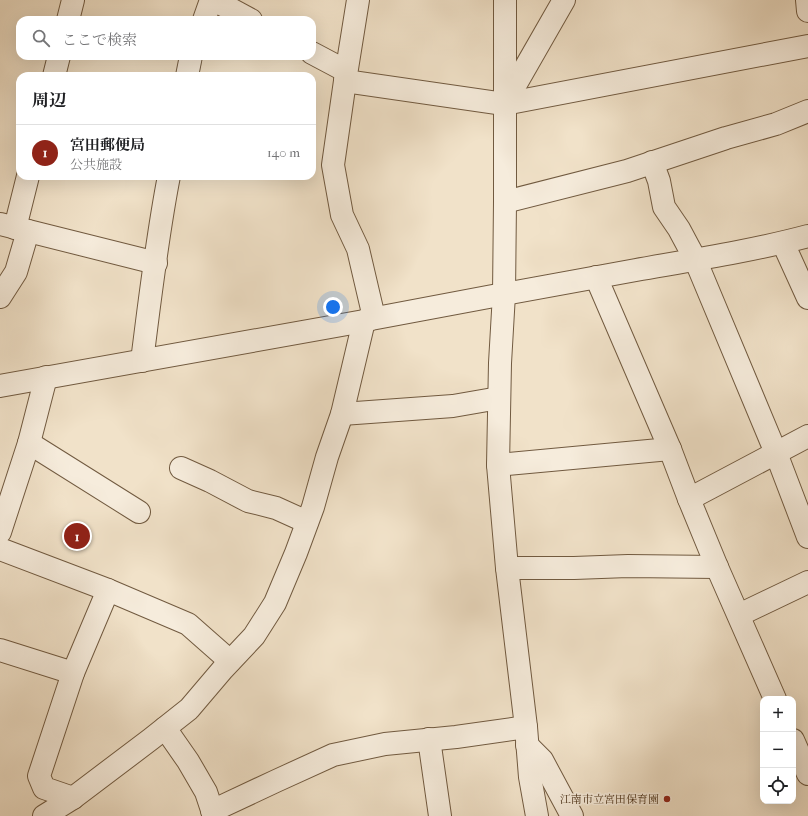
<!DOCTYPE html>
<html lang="ja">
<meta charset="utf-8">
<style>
:root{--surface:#fff;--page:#f2f2f2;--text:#202124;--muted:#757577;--line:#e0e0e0;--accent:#8f2418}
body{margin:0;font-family:"IM FELL French Canon","Noto Serif JP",serif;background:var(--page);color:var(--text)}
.controls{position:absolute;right:12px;bottom:12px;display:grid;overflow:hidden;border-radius:8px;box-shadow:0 4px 16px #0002}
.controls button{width:36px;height:36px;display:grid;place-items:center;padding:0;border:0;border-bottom:1px solid var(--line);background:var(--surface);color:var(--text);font:20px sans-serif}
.you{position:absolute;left:333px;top:307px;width:14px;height:14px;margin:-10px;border:3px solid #fff;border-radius:50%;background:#1a73e8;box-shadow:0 0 0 6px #1a73e833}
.badge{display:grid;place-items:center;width:26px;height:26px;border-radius:50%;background:var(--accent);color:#fff;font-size:13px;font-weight:700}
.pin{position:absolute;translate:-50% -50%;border:2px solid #fff;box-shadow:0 1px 4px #0006}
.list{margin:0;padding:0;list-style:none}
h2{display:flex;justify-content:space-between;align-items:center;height:52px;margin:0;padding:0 16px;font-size:17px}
h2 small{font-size:13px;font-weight:400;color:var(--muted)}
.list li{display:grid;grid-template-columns:26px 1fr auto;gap:12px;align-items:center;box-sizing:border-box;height:56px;padding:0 16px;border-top:1px solid var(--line)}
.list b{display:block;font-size:15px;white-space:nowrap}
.list p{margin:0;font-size:13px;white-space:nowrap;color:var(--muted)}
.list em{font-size:13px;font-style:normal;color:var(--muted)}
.icon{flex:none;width:22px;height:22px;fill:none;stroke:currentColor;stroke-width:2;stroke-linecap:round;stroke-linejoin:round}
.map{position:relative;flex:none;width:808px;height:816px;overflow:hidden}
.search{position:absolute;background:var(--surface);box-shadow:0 4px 16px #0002;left:16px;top:16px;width:300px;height:44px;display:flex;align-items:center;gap:10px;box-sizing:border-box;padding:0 14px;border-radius:12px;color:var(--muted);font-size:15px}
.panel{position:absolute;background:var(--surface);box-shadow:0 4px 16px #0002;left:16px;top:72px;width:300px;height:108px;border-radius:12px}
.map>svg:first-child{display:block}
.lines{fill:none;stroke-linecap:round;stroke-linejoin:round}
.minor-casing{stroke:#715a40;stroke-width:24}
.minor{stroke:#f6ecdc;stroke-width:22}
.poi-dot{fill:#8f2418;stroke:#f6ecdc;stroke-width:1.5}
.labels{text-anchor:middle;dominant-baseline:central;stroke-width:3.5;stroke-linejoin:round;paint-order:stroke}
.poi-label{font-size:11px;fill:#462c13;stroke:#f6ecdc;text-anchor:end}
</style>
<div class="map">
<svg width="808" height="816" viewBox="0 0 808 816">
<rect width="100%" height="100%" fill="#f1e2c9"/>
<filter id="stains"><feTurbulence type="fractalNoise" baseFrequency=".005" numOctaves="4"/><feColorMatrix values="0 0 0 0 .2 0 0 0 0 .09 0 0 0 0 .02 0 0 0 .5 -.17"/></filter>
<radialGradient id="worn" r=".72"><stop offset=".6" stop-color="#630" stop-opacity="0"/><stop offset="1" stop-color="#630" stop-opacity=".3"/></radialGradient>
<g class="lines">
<!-- minor casing -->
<g class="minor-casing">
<g id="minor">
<path d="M214,0L251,20"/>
<path d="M358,0L345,81L333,165L342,215L358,249L372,309L371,319"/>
<path d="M505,0V202L504,294L500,363L498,465L507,568L526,727L530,777L537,816"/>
<path d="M807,0L808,11"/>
<path d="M68,20L73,0"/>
<path d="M204,20L211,0"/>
<path d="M312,53L346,71"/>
<path d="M54,76L59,56"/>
<path d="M187,76L191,56"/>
<path d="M345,81L504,104L808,46"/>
<path d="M505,103L564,0"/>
<path d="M652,162L659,181L664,207L679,229L695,259L776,453L808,537"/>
<path d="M505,202L627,171L726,138L776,124L808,111"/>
<path d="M0,224L156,263"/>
<path d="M15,228L28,176"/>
<path d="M783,243L808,298"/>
<path d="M596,277L670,449L689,499L717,567L775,699"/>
<path d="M0,297L16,272L28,231"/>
<path d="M142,361C150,299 157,237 169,176"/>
<path d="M0,386L364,321L371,319C459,302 548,286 636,270C693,260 752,251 808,236"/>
<path d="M342,414L453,406L499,398"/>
<path d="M29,443L139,512"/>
<path d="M498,465L670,449"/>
<path d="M181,468L210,481L248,501L276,508L307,522"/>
<path d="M689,499L808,436"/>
<path d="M0,532L29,443L46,377"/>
<path d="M0,549L108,590L188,624L230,661"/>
<path d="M507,568H574L628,566L717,567"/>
<path d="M739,615L808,582"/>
<path d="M0,650L73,673"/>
<path d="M165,728L188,761L206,792L214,816"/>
<path d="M429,739L440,816"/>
<path d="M793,740L808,774"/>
<path d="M527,745L542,760L572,816"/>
<path d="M73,798L44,788L39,776L73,673L108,590"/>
<path d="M212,811L276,781L333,755L385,744L456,737L526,727"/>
<path d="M44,816L73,798L151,739L189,709L223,669L254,636L275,603L296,553L313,507L327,457L342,414L364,321"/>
</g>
</g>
<!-- minor -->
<use href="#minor" class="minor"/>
</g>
<!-- markers -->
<circle class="poi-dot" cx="667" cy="799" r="4"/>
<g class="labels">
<!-- poi labels -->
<g class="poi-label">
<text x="659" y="799">江南市立宮田保育園</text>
</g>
</g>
<rect width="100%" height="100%" filter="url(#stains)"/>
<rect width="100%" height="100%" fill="url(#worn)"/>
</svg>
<div class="controls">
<button>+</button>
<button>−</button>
<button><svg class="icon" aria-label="locate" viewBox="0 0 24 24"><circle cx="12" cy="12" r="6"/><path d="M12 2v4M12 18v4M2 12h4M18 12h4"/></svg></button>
</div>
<div class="you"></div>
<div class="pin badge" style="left:77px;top:536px">1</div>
<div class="search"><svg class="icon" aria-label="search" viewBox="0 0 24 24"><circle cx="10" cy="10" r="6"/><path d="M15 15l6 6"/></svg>ここで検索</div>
<section class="panel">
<h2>周辺<small></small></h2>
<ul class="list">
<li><span class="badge">1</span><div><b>宮田郵便局</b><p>公共施設</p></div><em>140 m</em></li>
</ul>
</section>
</div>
